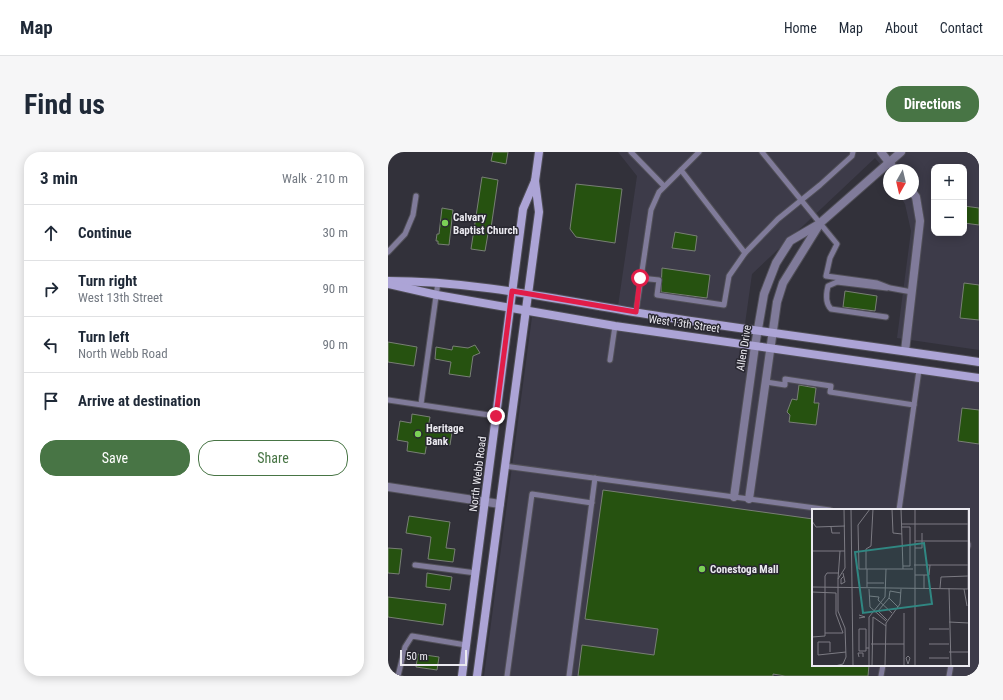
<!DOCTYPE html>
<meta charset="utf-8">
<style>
:root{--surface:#fff;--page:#f6f6f7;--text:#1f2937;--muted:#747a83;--line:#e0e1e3;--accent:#487545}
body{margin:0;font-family:"Roboto Condensed",sans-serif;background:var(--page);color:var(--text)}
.controls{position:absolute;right:12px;top:12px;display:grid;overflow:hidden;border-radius:8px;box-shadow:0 2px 10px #0003}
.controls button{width:36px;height:36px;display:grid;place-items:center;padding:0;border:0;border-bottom:1px solid var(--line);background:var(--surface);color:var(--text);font:20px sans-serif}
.compass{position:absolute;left:495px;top:12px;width:36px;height:36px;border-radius:50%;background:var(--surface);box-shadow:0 2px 10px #0003;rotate:188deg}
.scale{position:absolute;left:12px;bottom:10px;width:67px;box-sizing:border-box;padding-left:4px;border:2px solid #ebeaf0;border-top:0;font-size:11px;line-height:14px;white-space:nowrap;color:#ebeaf0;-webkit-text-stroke:3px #282730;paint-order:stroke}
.stop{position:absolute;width:12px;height:12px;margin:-9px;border:3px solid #e11d48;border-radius:50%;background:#fff}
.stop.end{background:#e11d48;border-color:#fff;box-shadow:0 1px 4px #0008}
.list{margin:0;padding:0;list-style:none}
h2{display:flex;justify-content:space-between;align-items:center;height:52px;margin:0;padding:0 16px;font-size:17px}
h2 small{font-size:13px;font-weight:400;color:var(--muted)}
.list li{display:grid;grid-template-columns:26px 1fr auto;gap:12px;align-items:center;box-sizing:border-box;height:56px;padding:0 16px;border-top:1px solid var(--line)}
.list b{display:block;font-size:15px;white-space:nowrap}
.list p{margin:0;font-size:13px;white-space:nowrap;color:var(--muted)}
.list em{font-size:13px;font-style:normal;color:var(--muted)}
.actions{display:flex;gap:8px;padding:12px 16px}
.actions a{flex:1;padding:9px 0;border:1px solid var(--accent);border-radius:16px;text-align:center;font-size:14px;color:var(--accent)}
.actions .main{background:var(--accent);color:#fff}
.icon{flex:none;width:22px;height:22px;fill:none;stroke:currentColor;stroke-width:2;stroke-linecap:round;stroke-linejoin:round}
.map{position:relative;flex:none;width:591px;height:524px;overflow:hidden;border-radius:16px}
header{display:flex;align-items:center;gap:24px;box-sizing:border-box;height:56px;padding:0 20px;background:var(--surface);border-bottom:1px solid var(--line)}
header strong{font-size:19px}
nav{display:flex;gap:22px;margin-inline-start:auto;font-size:14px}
.intro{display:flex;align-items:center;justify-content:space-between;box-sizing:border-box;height:96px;padding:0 24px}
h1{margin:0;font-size:28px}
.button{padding:10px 18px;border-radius:16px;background:var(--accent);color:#fff;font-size:14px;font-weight:700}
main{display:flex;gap:24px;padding:0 24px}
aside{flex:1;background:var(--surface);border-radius:16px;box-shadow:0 2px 10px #0003}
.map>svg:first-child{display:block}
.built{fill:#3d3b49;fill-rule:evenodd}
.building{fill:#265210;stroke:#787f75}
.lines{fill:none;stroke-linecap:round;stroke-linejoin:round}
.lane-casing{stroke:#504f57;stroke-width:7}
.street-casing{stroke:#504f57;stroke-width:10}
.secondary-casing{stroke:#504f57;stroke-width:10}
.lane{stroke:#807b9a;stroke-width:5}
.street{stroke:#807b9a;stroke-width:8}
.secondary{stroke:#aca4d6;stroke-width:8}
.route{stroke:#e11d48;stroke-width:5}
.poi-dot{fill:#7bd156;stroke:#282730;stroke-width:1.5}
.labels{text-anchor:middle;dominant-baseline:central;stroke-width:3;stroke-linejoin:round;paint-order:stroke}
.poi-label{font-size:11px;font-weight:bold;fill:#ebeaf0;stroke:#282730;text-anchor:start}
.street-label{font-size:11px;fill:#ebeaf0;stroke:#282730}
.inset-road{fill:none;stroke:#7c7b83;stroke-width:1}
.view{fill:#308782;fill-opacity:0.15;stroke:#308782;stroke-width:2}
.inset-edge{fill:none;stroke:#ebeaf0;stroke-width:2}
</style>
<header>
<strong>Map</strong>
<nav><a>Home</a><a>Map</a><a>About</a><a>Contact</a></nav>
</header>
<div class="intro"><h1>Find us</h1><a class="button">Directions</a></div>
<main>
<aside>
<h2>3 min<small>Walk · 210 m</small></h2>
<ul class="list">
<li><svg class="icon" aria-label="ahead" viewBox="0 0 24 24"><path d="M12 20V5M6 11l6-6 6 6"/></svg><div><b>Continue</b></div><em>30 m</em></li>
<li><svg class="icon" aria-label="right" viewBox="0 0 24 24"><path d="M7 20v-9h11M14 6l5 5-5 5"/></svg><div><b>Turn right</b><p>West 13th Street</p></div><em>90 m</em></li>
<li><svg class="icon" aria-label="left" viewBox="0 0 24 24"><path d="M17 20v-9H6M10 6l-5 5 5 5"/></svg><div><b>Turn left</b><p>North Webb Road</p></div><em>90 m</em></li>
<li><svg class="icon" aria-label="arrive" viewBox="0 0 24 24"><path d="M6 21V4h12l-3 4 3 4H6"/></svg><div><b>Arrive at destination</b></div></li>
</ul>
<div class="actions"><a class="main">Save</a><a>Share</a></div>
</aside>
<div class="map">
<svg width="591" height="524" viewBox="0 0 591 524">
<rect width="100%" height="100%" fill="#32313a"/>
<!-- built -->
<g class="built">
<path d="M230,0H591V198L509,186L523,79L517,52L511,42H525V18H501V23L487,6L364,122L357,172L230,154L249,24ZM546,15H576V81H546Z"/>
<path d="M144,165L591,229V524H96ZM425,358H580V513H425Z"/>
</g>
<!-- building -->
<g class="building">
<path d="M105,0H120L118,12L103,9Z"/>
<path d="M94,25L110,28L103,76H101L97,99L83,97Z"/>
<path d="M188,32L234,37L227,91L188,85L182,77Z"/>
<path d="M576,54L591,56V73L576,71Z"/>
<path d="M54,56L65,58L61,93L50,92V89H48L49,82H51Z"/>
<path d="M287,80L309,84L307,99L284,96Z"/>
<path d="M274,116L322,123L319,146L273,140Z"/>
<path d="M576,131L591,133V168L572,166Z"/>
<path d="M457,139L489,144L487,159L455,155Z"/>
<path d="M0,190L29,195L26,214L0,210Z"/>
<path d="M87,193L92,201L85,204L82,225L61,222L63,210L47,207L48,195L64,198L65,194L80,196Z"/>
<path d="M411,233L428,236L426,251H431L428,273L401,270L402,263L399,260L404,247L409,248Z"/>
<path d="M574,256L591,258V292L570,289Z"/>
<path d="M24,262L42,265L40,276L64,280L62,293L39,290L37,302L19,299L20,290L9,288L12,269L23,271Z"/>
<path d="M215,338L425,367V513H481L480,524H397L385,522V524H190L194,493L266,503L270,477L197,467Z"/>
<path d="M21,364L62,370L58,396L67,397L65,410L40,407L43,385L18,381Z"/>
<path d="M0,396L14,397L11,422L0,421Z"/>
<path d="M39,421L64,425L62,438L38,435Z"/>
<path d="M0,445L58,452L55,473L0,465Z"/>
<path d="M30,502L51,505L49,518L28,515Z"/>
</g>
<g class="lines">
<!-- lane casing -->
<g class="lane-casing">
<g id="lane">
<path d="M243,0L276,34"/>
<path d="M374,0L449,92L442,106L438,124L489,131L502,136L524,140"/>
<path d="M293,18L357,101L390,67L432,33L464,4L465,0"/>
<path d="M0,100L17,82L25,63L28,44"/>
<path d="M252,126L271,128L269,143L336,153L341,124L357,101"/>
<path d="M248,160L263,58L271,40L311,0"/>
<path d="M498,165L443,157C437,151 438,142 440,134L449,130L499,136"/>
<path d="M222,208L227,174"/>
<path d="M378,230L397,233V227L443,234L442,240L526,253"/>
<path d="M0,248L108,264"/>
<path d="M33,252L50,130"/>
<path d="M117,314L442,358"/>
<path d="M511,358L531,218"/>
<path d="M580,392V394"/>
<path d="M27,413L88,421"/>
<path d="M10,524L17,495L24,484L78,493"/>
<path d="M119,524L144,342L204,351"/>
<path d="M181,524L207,326"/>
<path d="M493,524L495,513"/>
<path d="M561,524L563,513"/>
</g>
</g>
<!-- street casing -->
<g class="street-casing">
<g id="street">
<path d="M493,0L507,18"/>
<path d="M517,199L532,69L528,45L525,41"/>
<path d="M0,335L112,352"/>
<path d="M346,345L367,194L376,142L388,111L402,89L431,72L513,0"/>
<path d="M361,347L389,150L395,131L431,73"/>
</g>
</g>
<!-- secondary casing -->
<g class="secondary-casing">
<g id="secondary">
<path d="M0,129C89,129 176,149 264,163C373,180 482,194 591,210"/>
<path d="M0,132L49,143L227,174L591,226"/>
<path d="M74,524L135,57L147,29L151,0"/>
<path d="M89,524L151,60L147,29"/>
</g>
</g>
<!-- lane -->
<use href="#lane" class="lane"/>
<!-- street -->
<use href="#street" class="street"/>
<!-- secondary -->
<use href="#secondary" class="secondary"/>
</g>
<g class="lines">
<!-- route -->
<path class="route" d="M108,264L124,139L248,160L252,126"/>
</g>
<!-- markers -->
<g class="poi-dot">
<circle cx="57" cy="71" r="4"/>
<circle cx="30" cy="282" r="4"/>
<circle cx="314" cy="417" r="4"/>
</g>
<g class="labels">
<!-- poi labels -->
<g class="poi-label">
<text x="65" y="65">Calvary<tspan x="65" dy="13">Baptist Church</tspan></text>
<text x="38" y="276">Heritage<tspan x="38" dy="13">Bank</tspan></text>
<text x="322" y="417">Conestoga Mall</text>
</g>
<!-- street labels -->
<g class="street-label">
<text transform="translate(296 172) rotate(8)">West 13th Street</text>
<text transform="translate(356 196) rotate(-81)">Allen Drive</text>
<text transform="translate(90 322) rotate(-83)">North Webb Road</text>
</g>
</g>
<!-- overview -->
<g transform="translate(424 357)">
<rect width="157" height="157" fill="#32313a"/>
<path class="inset-road" d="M39,0L41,157M58,0L46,16L47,60H101M80,0L81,24L90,25M89,0L91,60M103,0V157M0,12L4,18L33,17M90,15H157M19,18L20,24H28M90,18H98V57H91M103,32H157M103,39H110V24M0,42H33M102,56H156M54,60V40L59,37L61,0M31,64L33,73L29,75V70L32,67M103,66H117L118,56M26,70L28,42M55,74H72M0,78L157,80M55,78V60M128,79L129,68L156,67M137,79L139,157M57,80L58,98L74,112M112,80V66M152,80L155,97M156,80V0M0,83L24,84V105L31,124H13M57,87L67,88L66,91L80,104M77,89L78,82L89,84M47,106L53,108L47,109M75,111L66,102L77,89L86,98M137,113L157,114M117,120H137M0,128L13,127V67L15,64H27M59,135H92M117,135H137M54,139V120H47V142H54V139H57M18,143V133H6V146L34,143M137,143H157M96,147L98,149L96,155L94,149ZM47,148L46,144H51V148M117,149H137M23,157L31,155L34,148L33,119L26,102V70L33,59L32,0M57,157V108L73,88L74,60M60,157L61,108L74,117M73,157L74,114L88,95L89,80M92,157V104"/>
<path class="view" d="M112,34L120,95L51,104L43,43Z"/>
<rect width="157" height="157" class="inset-edge"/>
</g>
</svg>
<div class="controls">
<button>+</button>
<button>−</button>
</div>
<svg class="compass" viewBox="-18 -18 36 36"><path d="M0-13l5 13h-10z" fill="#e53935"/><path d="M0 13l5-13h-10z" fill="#747a83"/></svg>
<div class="scale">50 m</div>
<div class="stop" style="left:252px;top:126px"></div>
<div class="stop end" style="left:108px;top:264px"></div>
</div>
</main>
